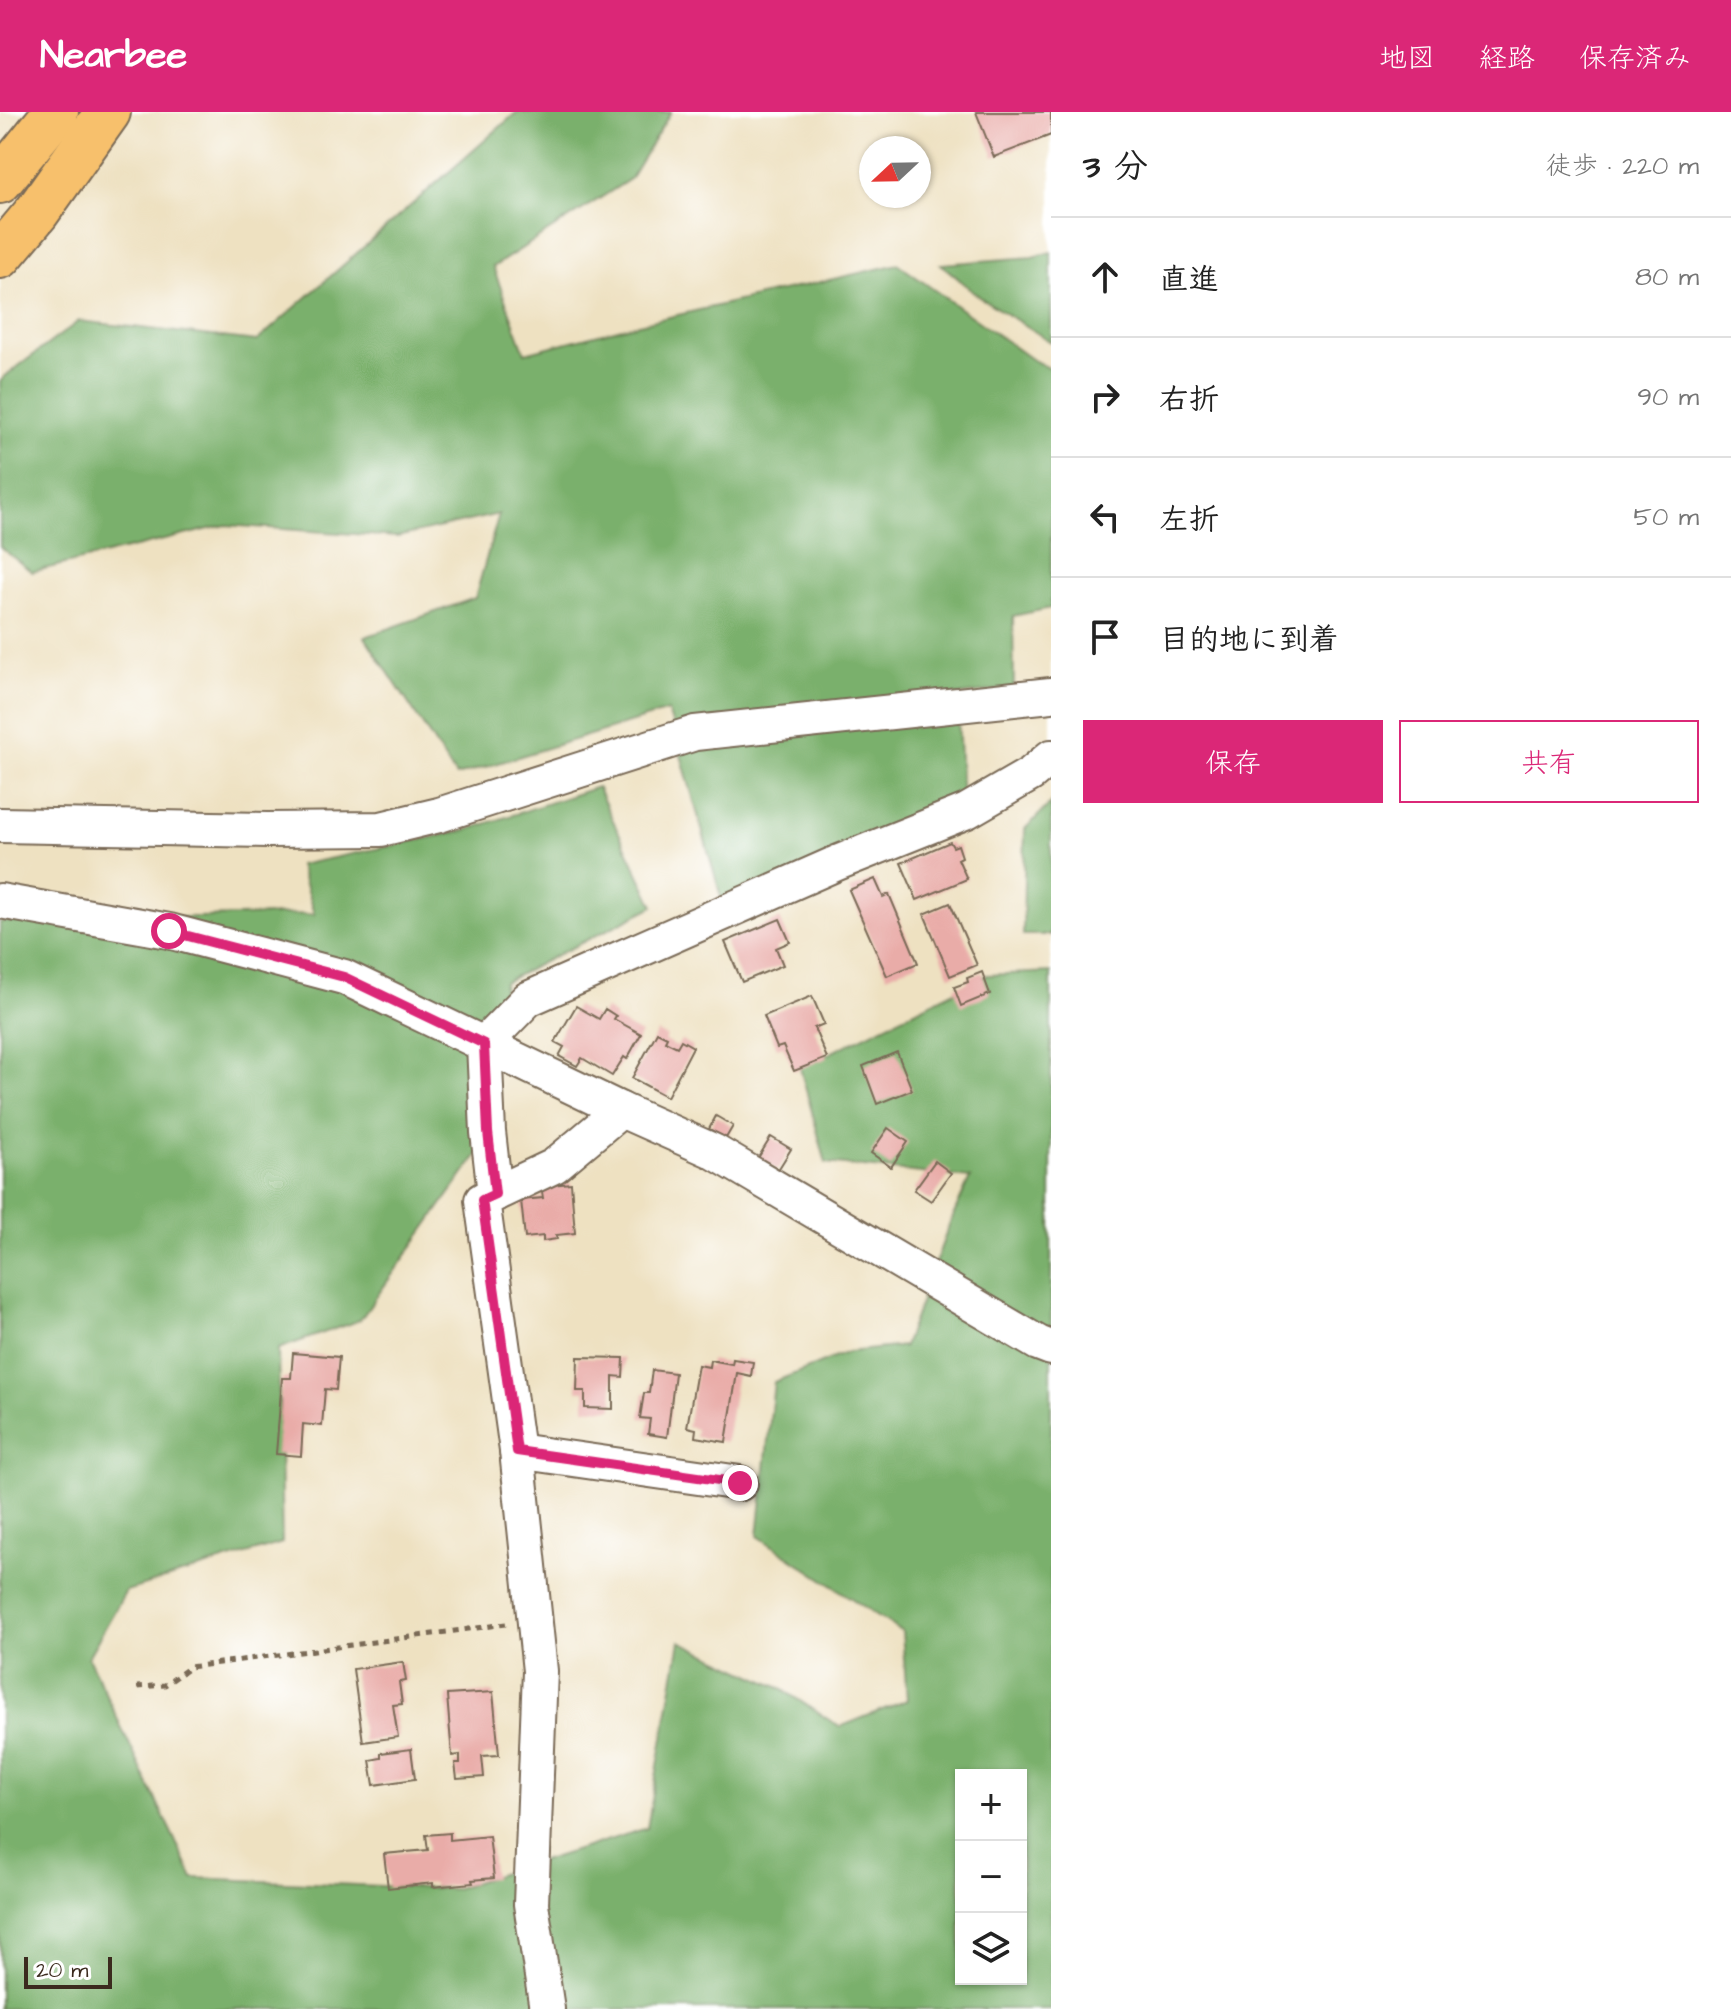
<!DOCTYPE html>
<html lang="ja">
<meta charset="utf-8">
<style>
:root{--surface:#fff;--page:#f6f6f6;--text:#222;--muted:#767676;--line:#e0e0e0;--accent:#db2777}
body{margin:0;font-family:"Architects Daughter","Klee One",sans-serif;background:var(--page);color:var(--text)}
.controls{position:absolute;right:24px;bottom:24px;display:grid;overflow:hidden;border-radius:0px;box-shadow:0 2px 6px #0004}
.controls button{width:72px;height:72px;display:grid;place-items:center;padding:0;border:0;border-bottom:2px solid var(--line);background:var(--surface);color:var(--text);font:40px sans-serif}
.compass{position:absolute;left:859px;top:24px;width:72px;height:72px;border-radius:50%;background:var(--surface);box-shadow:0 2px 6px #0004;rotate:248deg}
.scale{position:absolute;left:24px;bottom:20px;width:88px;box-sizing:border-box;padding-left:8px;border:4px solid #3b2a1e;border-top:0;font-size:22px;line-height:28px;white-space:nowrap;color:#3b2a1e;-webkit-text-stroke:6px #fff;paint-order:stroke}
.stop{position:absolute;width:24px;height:24px;margin:-18px;border:6px solid #db2777;border-radius:50%;background:#fff}
.stop.end{background:#db2777;border-color:#fff;box-shadow:0 2px 8px #0008}
.list{margin:0;padding:0;list-style:none}
h2{display:flex;justify-content:space-between;align-items:center;height:104px;margin:0;padding:0 32px;font-size:34px}
h2 small{font-size:26px;font-weight:400;color:var(--muted)}
.list li{display:grid;grid-template-columns:52px 1fr auto;gap:24px;align-items:center;box-sizing:border-box;height:120px;padding:0 32px;border-top:2px solid var(--line)}
.list b{display:block;font-size:30px;white-space:nowrap}
.list em{font-size:26px;font-style:normal;color:var(--muted)}
.actions{display:flex;gap:16px;padding:24px 32px}
.actions a{flex:1;padding:18px 0;border:2px solid var(--accent);border-radius:0px;text-align:center;font-size:28px;color:var(--accent)}
.actions .main{background:var(--accent);color:#fff}
.icon{flex:none;width:44px;height:44px;fill:none;stroke:currentColor;stroke-width:2;stroke-linecap:round;stroke-linejoin:round}
.map{position:relative;flex:none;width:1051px;height:1897px;overflow:hidden}
header{display:flex;align-items:center;gap:48px;box-sizing:border-box;height:112px;padding:0 40px;background:var(--accent);color:#fff}
header strong{font-size:38px}
nav{display:flex;gap:44px;margin-inline-start:auto;font-size:28px}
main{display:flex}
aside{flex:1;background:var(--surface)}
.map>svg:first-child{display:block}
.forest{fill:#7ab06c;stroke:#5a6d45;stroke-width:2;fill-rule:evenodd}
.building{fill:#e9aca8}
.lines{fill:none;stroke-linecap:round;stroke-linejoin:round}
.minor-casing{stroke:#7a6a57;stroke-width:38}
.highway-casing{stroke:#7a6a57;stroke-width:48}
.path{stroke:#7a6a57;stroke-width:5;stroke-dasharray:6 6;stroke-linecap:butt}
.minor{stroke:#fff;stroke-width:34}
.highway{stroke:#f7c06c;stroke-width:44}
.route{stroke:#db2777;stroke-width:10}
</style>
<header>
<strong>Nearbee</strong>
<nav><a>地図</a><a>経路</a><a>保存済み</a></nav>
</header>
<main>
<div class="map">
<svg width="1051" height="1897" viewBox="0 0 1051 1897">
<rect width="100%" height="100%" fill="#fff"/>
<filter id="ink" filterUnits="userSpaceOnUse"><feTurbulence type="fractalNoise" baseFrequency=".0125" numOctaves="2"/><feDisplacementMap in="SourceGraphic" scale="16" xChannelSelector="R" yChannelSelector="G"/><feConvolveMatrix kernelMatrix="1 2 1 2 8 2 1 2 1" color-interpolation-filters="sRGB"/></filter>
<filter id="wash" filterUnits="userSpaceOnUse"><feTurbulence type="fractalNoise" baseFrequency=".006" numOctaves="4" result="noise"/><feDisplacementMap in="SourceGraphic" scale="32" xChannelSelector="R" yChannelSelector="G"/><feGaussianBlur stdDeviation="1.8" result="paint"/><feColorMatrix in="noise" values="0 0 0 0 0 0 0 0 0 0 0 0 0 0 0 0 0 1.4 0 .05"/><feComposite in="paint" operator="in"/></filter>
<g filter="url(#wash)">
<rect width="100%" height="100%" fill="#eee1c1"/>
<!-- forest -->
<g class="forest">
<path d="M517,0H671L630,67L493,155L525,241L630,214L898,152L1031,247L1051,257V496L1013,504L1014,576L675,621L668,599L456,664L365,525L475,486L499,402L397,425L226,413L32,460L0,435V270L4,265L79,209L257,229Z"/>
<path d="M1051,140V230L981,186L941,152L1032,145Z"/>
<path d="M958,604L962,691L725,799L679,636Z"/>
<path d="M597,675L654,794L504,870L483,1035L360,1208L278,1237L282,1431L126,1479L88,1545L193,1766L453,1777L647,1716L680,1529L780,1576L840,1615L907,1588L902,1520L758,1424L774,1270L848,1240L904,1234L950,1111L970,1066L826,1051L800,956L987,863L1051,860V1897H0V810L314,802L299,753L467,718ZM961,1663H1021V1867H961Z"/>
<path d="M1051,691V823H1023L1025,717Z"/>
</g>
<g id="blocks">
<!-- building -->
<g class="building">
<path d="M976,0H1051V23L994,45Z"/>
<path d="M950,730L953,735L958,733L962,745L958,747L967,767L917,788L901,751Z"/>
<path d="M875,767L883,785L889,782L918,851L887,864L849,778Z"/>
<path d="M950,791L977,853L950,864L924,802Z"/>
<path d="M780,807L790,830L776,836L783,853L742,870L725,830Z"/>
<path d="M982,860L990,882L961,894L954,875L968,870L967,866Z"/>
<path d="M812,884L824,912L814,916L827,946L794,959L783,934L777,936L764,904Z"/>
<path d="M576,894L599,907L605,897L616,904L614,907L641,922L627,947L624,945L612,964L582,946L577,954L559,944L564,935L555,930Z"/>
<path d="M657,920L667,925L665,929L677,935L681,928L693,935L667,985L632,966Z"/>
<path d="M897,940L912,978L877,992L863,954Z"/>
<path d="M716,1004L733,1014L726,1026L709,1017Z"/>
<path d="M888,1016L908,1030L891,1055L871,1041Z"/>
<path d="M771,1025L791,1037L778,1058L758,1046Z"/>
<path d="M935,1049L951,1061L931,1089L914,1078Z"/>
<path d="M571,1071L575,1121L556,1123L557,1127L543,1129V1124L525,1126L521,1088L543,1086L541,1074Z"/>
<path d="M293,1241L339,1245L336,1278L325,1277L322,1314L303,1312L301,1344L276,1342L282,1266H291Z"/>
<path d="M578,1245L624,1246L623,1265L613,1264V1297L585,1296V1279H577Z"/>
<path d="M733,1247L753,1250L751,1264L737,1261L726,1330L695,1325L696,1317L687,1315L698,1253L709,1255L710,1248L732,1252Z"/>
<path d="M652,1258L675,1261L667,1325L648,1322L650,1307L640,1306L644,1281H649Z"/>
<path d="M403,1550L406,1569L399,1570L402,1592L393,1593L398,1625L363,1630L353,1557Z"/>
<path d="M493,1580L499,1643L482,1644L484,1665L457,1667L455,1651H460V1643L452,1644L447,1583Z"/>
<path d="M411,1637L415,1667L374,1673L370,1648L381,1646V1641Z"/>
<path d="M450,1721V1728L489,1724L494,1766L472,1768L473,1771L433,1775V1771L388,1776L384,1742L428,1738L426,1723Z"/>
</g>
</g>
</g>
<g filter="url(#ink)">
<use href="#blocks" fill-opacity="0" stroke="#7a6a57" stroke-width="2"/>
<g class="lines">
<!-- minor casing -->
<g class="minor-casing">
<g id="minor">
<path d="M0,713L267,718L381,717L439,703L695,621L1051,583"/>
<path d="M0,789L169,819L344,865L621,998L713,1039L1038,1231L1051,1236"/>
<path d="M495,1082L488,1020L484,932L528,887L837,751L967,699L1031,662L1051,645"/>
<path d="M517,1339L740,1371"/>
<path d="M547,1897L531,1792L540,1559L517,1339L482,1088L554,1054L621,998"/>
</g>
</g>
<!-- highway casing -->
<g class="highway-casing">
<g id="highway">
<path d="M0,69L56,0"/>
<path d="M0,144L37,100L108,0"/>
</g>
</g>
<!-- path -->
<path class="path" d="M137,1575L165,1573L190,1555L506,1512"/>
<!-- minor -->
<use href="#minor" class="minor"/>
<!-- highway -->
<use href="#highway" class="highway"/>
</g>
</g>
<g class="lines" filter="url(#ink)">
<!-- route -->
<path class="route" d="M169,819L344,865L484,932L488,1020L495,1082L482,1088L517,1339L740,1371"/>
</g>
</svg>
<div class="controls">
<button>+</button>
<button>−</button>
<button><svg class="icon" aria-label="layers" viewBox="0 0 24 24"><path d="M12 4l9 5-9 5-9-5zM3 14l9 5 9-5"/></svg></button>
</div>
<svg class="compass" viewBox="-18 -18 36 36"><path d="M0-13l5 13h-10z" fill="#e53935"/><path d="M0 13l5-13h-10z" fill="#767676"/></svg>
<div class="scale">20 m</div>
<div class="stop" style="left:169px;top:819px"></div>
<div class="stop end" style="left:740px;top:1371px"></div>
</div>
<aside>
<h2>3 分<small>徒歩 · 220 m</small></h2>
<ul class="list">
<li><svg class="icon" aria-label="ahead" viewBox="0 0 24 24"><path d="M12 20V5M6 11l6-6 6 6"/></svg><div><b>直進</b></div><em>80 m</em></li>
<li><svg class="icon" aria-label="right" viewBox="0 0 24 24"><path d="M7 20v-9h11M14 6l5 5-5 5"/></svg><div><b>右折</b></div><em>90 m</em></li>
<li><svg class="icon" aria-label="left" viewBox="0 0 24 24"><path d="M17 20v-9H6M10 6l-5 5 5 5"/></svg><div><b>左折</b></div><em>50 m</em></li>
<li><svg class="icon" aria-label="arrive" viewBox="0 0 24 24"><path d="M6 21V4h12l-3 4 3 4H6"/></svg><div><b>目的地に到着</b></div></li>
</ul>
<div class="actions"><a class="main">保存</a><a>共有</a></div>
</aside>
</main>
